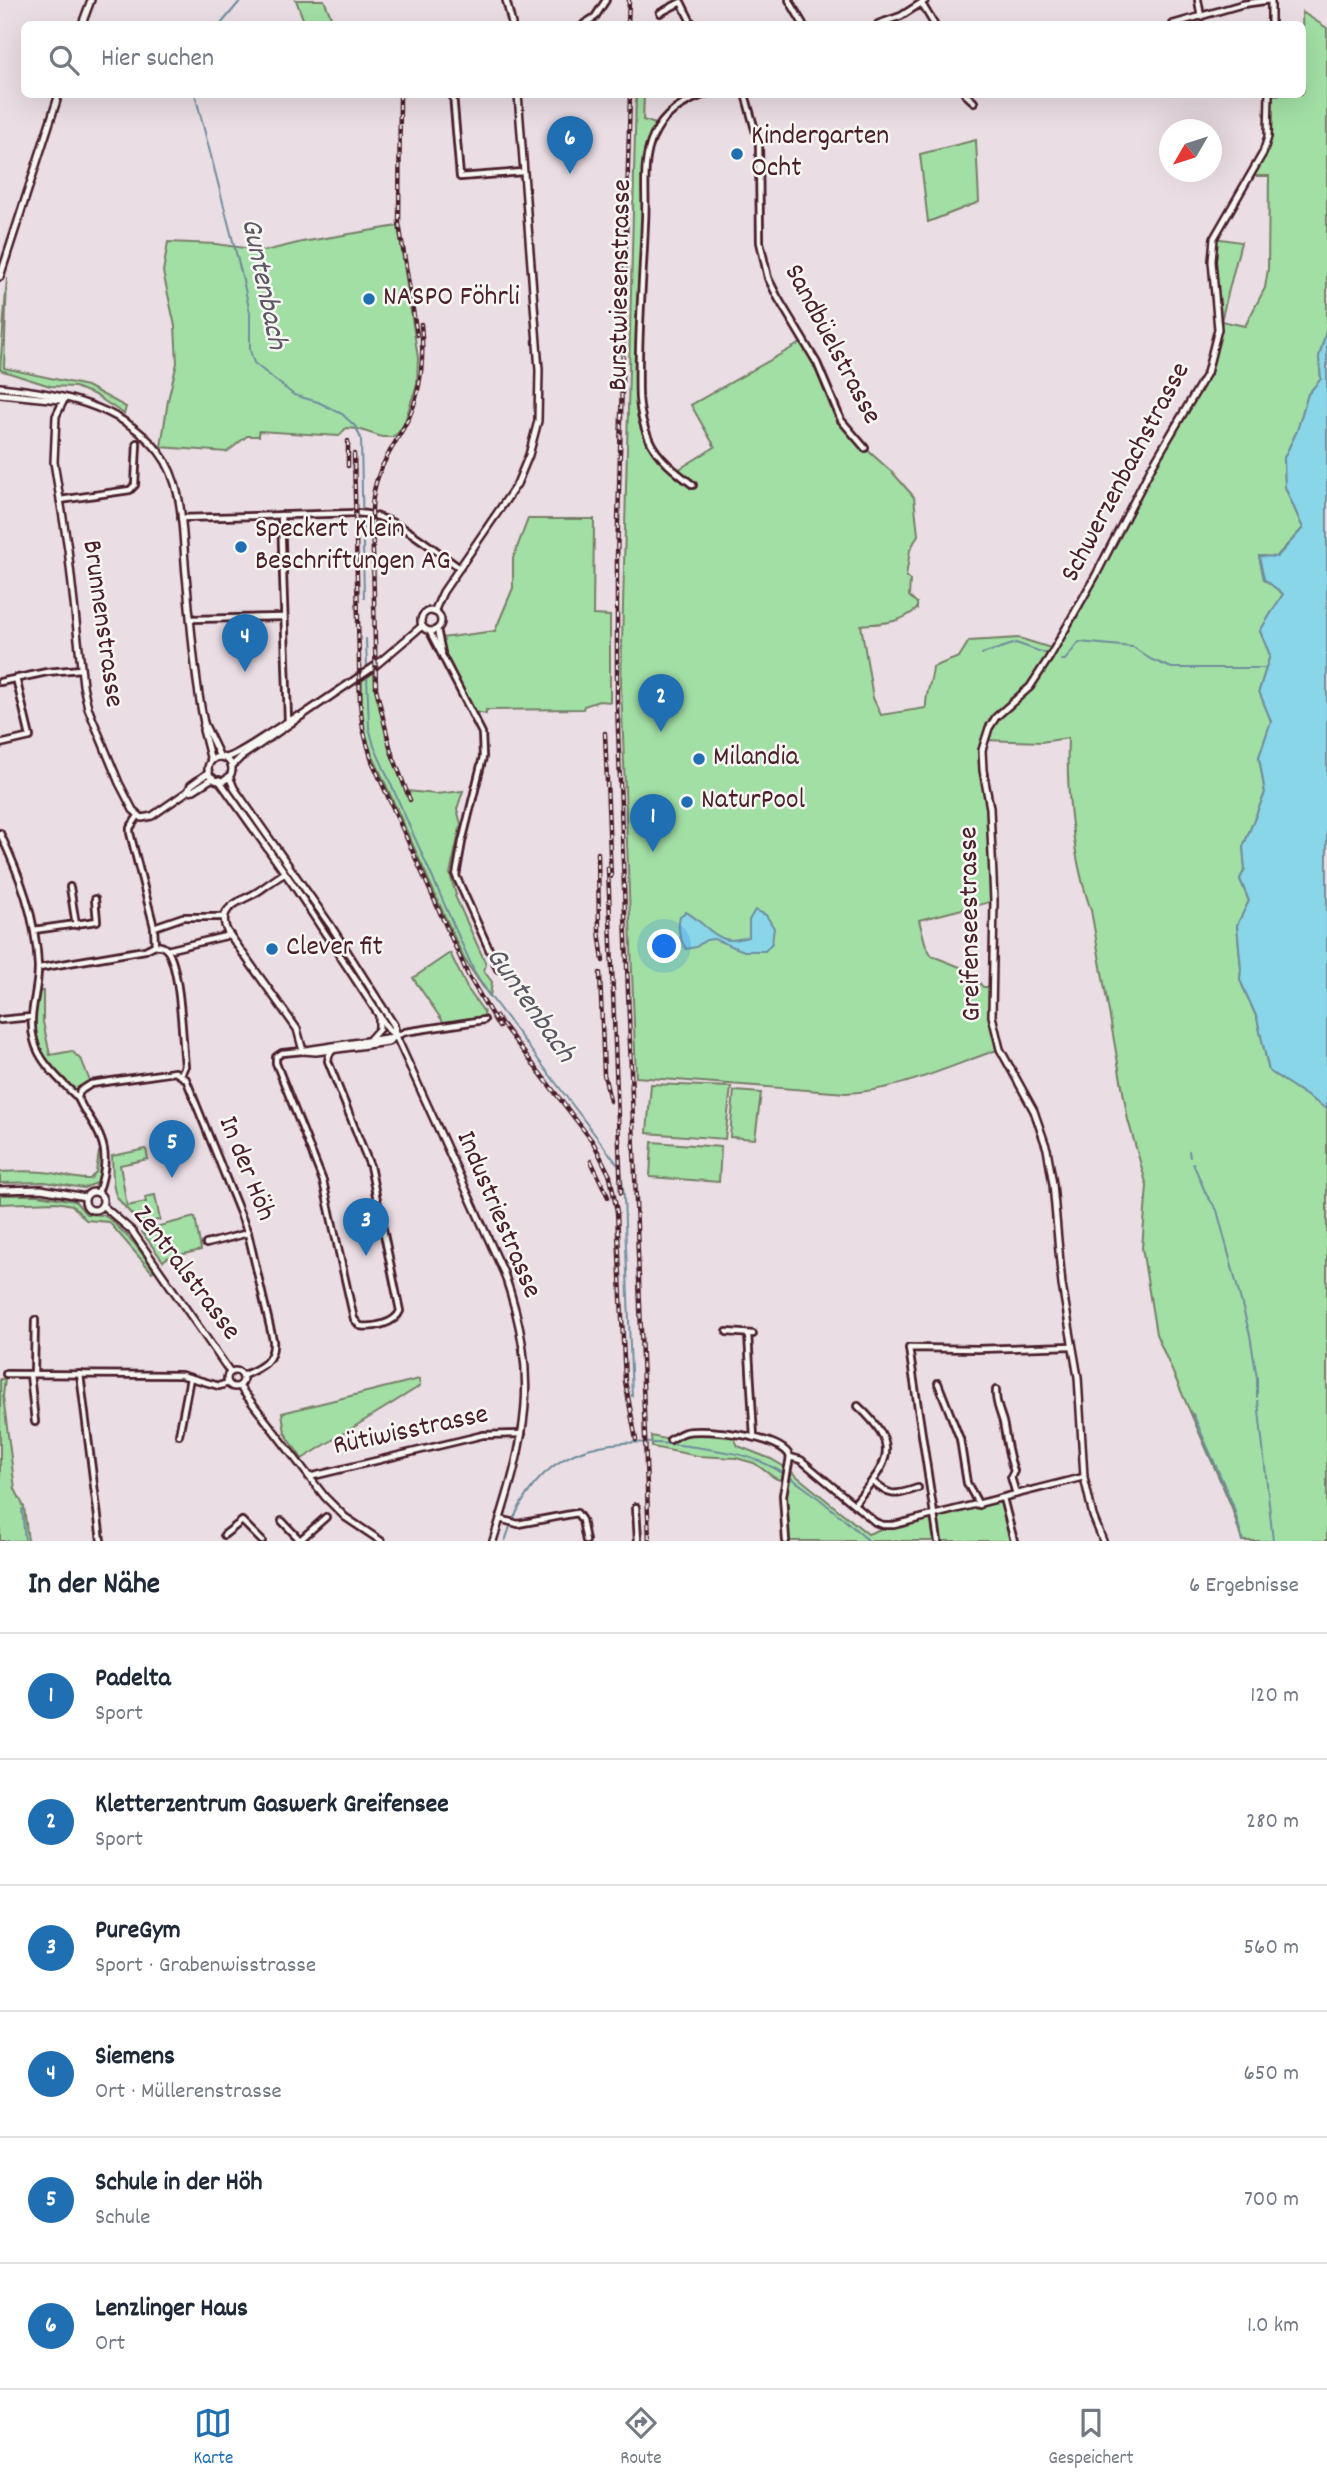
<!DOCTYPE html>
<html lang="de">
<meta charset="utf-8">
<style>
:root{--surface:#fff;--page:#f2f2f3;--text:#1f2937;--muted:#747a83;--line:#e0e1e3;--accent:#1f6fb2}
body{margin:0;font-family:Dekko,sans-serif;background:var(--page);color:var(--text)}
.compass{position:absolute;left:1159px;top:119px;width:63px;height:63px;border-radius:50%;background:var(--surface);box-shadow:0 7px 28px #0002;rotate:231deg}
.you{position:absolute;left:665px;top:947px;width:24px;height:24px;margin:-18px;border:5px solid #fff;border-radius:50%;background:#1a73e8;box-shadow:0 0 0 10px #1a73e833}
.badge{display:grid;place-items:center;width:46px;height:46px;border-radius:50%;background:var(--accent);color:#fff;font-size:23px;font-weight:700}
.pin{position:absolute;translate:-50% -58px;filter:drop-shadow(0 2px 4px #0008)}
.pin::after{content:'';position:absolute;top:37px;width:24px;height:21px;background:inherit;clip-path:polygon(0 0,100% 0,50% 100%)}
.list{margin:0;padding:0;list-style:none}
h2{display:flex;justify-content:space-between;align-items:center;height:91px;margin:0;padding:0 28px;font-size:30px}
h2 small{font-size:23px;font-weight:400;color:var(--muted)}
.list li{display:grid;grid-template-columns:46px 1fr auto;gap:21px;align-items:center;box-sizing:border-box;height:126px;padding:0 28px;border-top:2px solid var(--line)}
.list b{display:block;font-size:26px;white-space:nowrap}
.list p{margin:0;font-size:23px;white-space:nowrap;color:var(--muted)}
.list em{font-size:23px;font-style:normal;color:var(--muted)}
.icon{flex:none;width:38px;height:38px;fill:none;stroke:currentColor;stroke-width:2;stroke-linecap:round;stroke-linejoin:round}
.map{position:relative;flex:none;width:1327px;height:1541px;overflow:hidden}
.search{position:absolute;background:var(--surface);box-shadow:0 7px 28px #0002;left:21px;right:21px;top:21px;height:77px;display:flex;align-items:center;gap:18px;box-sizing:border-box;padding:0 24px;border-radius:10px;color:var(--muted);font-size:26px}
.sheet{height:847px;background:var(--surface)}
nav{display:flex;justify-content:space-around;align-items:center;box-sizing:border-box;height:98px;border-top:2px solid var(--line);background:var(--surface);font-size:19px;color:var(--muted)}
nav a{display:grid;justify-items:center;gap:4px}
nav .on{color:var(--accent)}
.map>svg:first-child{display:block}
.green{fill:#a2dfa5;stroke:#767f68;stroke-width:2}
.water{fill:#89d6e8;stroke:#708d9c;stroke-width:2}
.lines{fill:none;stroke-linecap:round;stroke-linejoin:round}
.stream{stroke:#708d9c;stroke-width:2}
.minor-casing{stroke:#4a1f2b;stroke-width:10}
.tertiary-casing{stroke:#4a1f2b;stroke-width:10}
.secondary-casing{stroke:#4a1f2b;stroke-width:10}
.minor{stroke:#f6f6f2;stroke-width:4.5}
.tertiary{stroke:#f6f6f2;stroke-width:5}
.secondary{stroke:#f6f6f2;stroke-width:5}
.rail-casing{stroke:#4a1f2b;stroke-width:4.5}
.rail{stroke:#f6f6f2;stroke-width:2;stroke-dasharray:5;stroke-linecap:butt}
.poi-dot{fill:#1f6fb2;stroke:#f6f6f2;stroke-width:2.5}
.labels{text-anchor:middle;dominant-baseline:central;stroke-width:5;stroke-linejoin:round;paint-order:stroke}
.poi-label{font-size:28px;fill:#4a1f2b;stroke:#f6f6f2;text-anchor:start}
.street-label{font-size:28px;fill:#4a1f2b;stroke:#f6f6f2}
.water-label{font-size:30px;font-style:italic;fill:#5d5664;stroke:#f6f6f2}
</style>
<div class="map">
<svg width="1327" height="1541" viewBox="0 0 1327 1541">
<rect width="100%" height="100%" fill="#eadde4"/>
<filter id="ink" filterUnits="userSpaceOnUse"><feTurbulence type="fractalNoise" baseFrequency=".0143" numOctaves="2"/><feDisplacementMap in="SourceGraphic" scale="14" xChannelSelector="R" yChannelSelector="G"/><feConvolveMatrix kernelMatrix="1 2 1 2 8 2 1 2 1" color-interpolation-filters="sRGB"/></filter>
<g filter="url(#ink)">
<!-- green -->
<g class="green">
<path d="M296,0H324L334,24H305Z"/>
<path d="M1302,12L1327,28V328L1319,357L1321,379L1308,394L1297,431L1284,458L1285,487L1303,528L1276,557L1259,556L1264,579L1283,594L1260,631L1270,655L1259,691L1271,721L1259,757L1265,793L1243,847L1245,869L1240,879L1249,901L1237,925L1241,969L1240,980L1257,1018L1269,1071L1327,1109V1541H1242L1231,1505L1156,1334L1142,1248L1147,1186L1128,1120L1091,910C1073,860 1066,791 1068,738L1041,742L985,740L982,761L990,808L994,901L919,920L926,946L932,956L965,969L975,977L983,987H993L992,1001L1000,1049C949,1066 900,1091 846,1093L636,1077L621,684L636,95H644L643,120L659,125L647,160L639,379L641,415L650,441L676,471L715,447L691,405L804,341L817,363L814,365L834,416L839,414L865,448L893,473L914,497L918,535L910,550L906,577L910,580L909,596L917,603V609C898,624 884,623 861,625L873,698L881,715L926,708C925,693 932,682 933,667L959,657L969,641L1019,638L1054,649L1132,503L1198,390L1217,336L1212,261L1214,238L1241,242L1221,321L1245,326L1265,288L1268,269L1269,176H1250C1266,149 1269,125 1270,95L1302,94L1303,89L1304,90Z"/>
<path d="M976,140L979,202L928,222L920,154Z"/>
<path d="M398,226L418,358L417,384L404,424L398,433L392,437H382L358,429L346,428L339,436L259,431V436H247L227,452L161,447L168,400L177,363L175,326L163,272L168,242L216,244L265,251L302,242Z"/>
<path d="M7,278L4,368L87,386L126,407L124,414L95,395L75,387L50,386L0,370Z"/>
<path d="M528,519H594L593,615L610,616V702L599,701L584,706L583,709L486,710V714L475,712L448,662L441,638L495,631L513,588V558Z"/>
<path d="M375,672C377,714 393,752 407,791L436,794L463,791L457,809L461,824L450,874L456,895L455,896L486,964L484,971L492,982L490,997L464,959L368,745L362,715V681Z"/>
<path d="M450,953L467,988L484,1012V1017L444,1023L413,978Z"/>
<path d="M43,991V1022L50,1055L72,1051L82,1061L91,1084L85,1087L78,1097C42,1058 25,1048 36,992Z"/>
<path d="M651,1084L731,1087L725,1139L647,1133Z"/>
<path d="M734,1091L761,1093L755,1139L730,1137Z"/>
<path d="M652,1142L721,1147L719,1182L650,1177Z"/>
<path d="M146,1149L148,1159L120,1165L127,1206L146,1202L145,1197L155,1195L160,1220L140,1223C110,1192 114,1198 112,1156Z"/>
<path d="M99,1152H102L99,1182L84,1188L45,1182L0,1183V1172C18,1171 39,1170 57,1174C69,1176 77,1180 90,1179L96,1172Z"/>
<path d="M0,1195H38L75,1201L86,1214L103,1215L111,1220L134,1243L154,1270L152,1272L109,1222L86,1220L72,1205L56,1202L0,1204Z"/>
<path d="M195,1217L201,1250L167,1258L163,1261L142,1232L143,1230Z"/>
<path d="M0,1379H5L3,1396L15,1489L24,1507L28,1541H0Z"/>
<path d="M419,1379L420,1386L302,1459L285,1433L282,1413Z"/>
<path d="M685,1432L732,1434L738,1446L771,1459L788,1469L868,1534L881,1529L1003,1498L1014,1541H786L785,1482L775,1478L754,1463L736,1458L698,1456L652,1447L651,1436L670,1440Z"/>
</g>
<!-- water -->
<g class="water">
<path d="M1327,328V1109L1269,1071L1257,1018L1240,980L1241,969L1237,925L1249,901L1240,879L1245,869L1243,847L1265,793L1259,757L1271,721L1259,691L1270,655L1260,631L1283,594L1264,579L1259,556L1277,557L1303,528L1285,487L1284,458L1297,431L1308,394L1321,379L1319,357Z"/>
<path d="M755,910L766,915L774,928L772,943L765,951H744L714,939L706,940L696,947L686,949C679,938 677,928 680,916L686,912C700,919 715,940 731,940C737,940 744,938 749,937V920Z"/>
</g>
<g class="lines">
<!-- stream -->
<g class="stream">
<path d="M221,24L241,0"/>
<path d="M195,94L243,280L250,313V350L254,363L294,395L318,402L342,414L356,427L361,439L364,598"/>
<path d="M366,639L367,669"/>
<path d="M982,654L1016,643L1047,654"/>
<path d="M1061,660H1065L1079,642L1133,647L1150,659L1172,668H1265"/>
<path d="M367,675L369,727L374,746L474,971L490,996L621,1169L624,1197L632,1396"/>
<path d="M1189,1151L1190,1157"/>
<path d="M1193,1163L1206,1194L1217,1210L1250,1335L1257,1378V1397"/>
<path d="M1258,1401L1273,1541"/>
<path d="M1193,1414L1233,1505L1243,1541"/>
<path d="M22,1509L25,1541"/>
<path d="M505,1541C536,1446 598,1435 688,1446C714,1450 741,1452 766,1464C804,1482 837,1514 869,1541"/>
</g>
<!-- minor casing -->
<g class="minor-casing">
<g id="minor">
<path d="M789,0L803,24"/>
<path d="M1198,0L1201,17"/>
<path d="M922,4L934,24"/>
<path d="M660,13L681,2L692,24"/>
<path d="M584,24L595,17L606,0"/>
<path d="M878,24L901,16L926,0"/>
<path d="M1173,24L1243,4L1271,0"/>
<path d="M453,94L460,177L523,172"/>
<path d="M745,94L759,144L760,242L768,278L778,298L817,363L841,420L865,448"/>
<path d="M965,94L974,102"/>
<path d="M693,485C677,473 657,458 649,439C643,426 640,412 639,398C637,342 643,278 645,222C647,194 641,163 653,137C663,114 682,103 705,94"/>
<path d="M60,500L130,490L135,485L137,443"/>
<path d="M281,515L288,721"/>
<path d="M181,518L356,513C395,514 428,546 460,568"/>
<path d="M191,619L284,617"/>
<path d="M437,629L442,653"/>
<path d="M430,632L482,733L483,757L462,842L456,876L498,969"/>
<path d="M0,682L47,672L81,669"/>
<path d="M0,744L30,737L16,678"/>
<path d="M138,816L130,828V833L154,927L155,945"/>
<path d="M0,833C20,876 36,917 38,966C39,991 27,1015 34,1040C39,1062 60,1080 75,1095C79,1098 80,1103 83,1108C105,1138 111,1157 98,1193"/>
<path d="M70,887L76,925"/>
<path d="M154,927L183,917H224"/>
<path d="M34,930L97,921L95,899"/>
<path d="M155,945C162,946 166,947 169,953C181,977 182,1038 185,1066L181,1074"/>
<path d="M167,950L230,935"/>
<path d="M39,968L145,950L155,945"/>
<path d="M0,1020L31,1017"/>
<path d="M396,1036L405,1032L484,1020"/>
<path d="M303,1051L282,1053L276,1057V1063L323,1181L354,1319L360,1326C372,1328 395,1324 400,1311L370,1166L328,1061L329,1055L333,1050"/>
<path d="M78,1097L80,1091L91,1084L175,1072L186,1079L248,1233L273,1340C275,1362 260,1368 242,1376"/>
<path d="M206,1244L248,1233"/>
<path d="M727,1332L753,1334"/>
<path d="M748,1334L754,1437"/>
<path d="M6,1374L181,1375L219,1386L228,1383"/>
<path d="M30,1374L35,1422"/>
<path d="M34,1374L35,1320"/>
<path d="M80,1374L101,1541"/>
<path d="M938,1383L960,1439L967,1483L979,1505"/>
<path d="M996,1390C995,1403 1000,1411 1003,1422C1007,1441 1007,1452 1014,1471L1011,1477L1016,1494"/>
<path d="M179,1435L190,1378"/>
<path d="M670,1440C675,1437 681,1433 686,1432C706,1428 783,1436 790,1457L801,1460L875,1522L883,1525H894L1084,1477"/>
<path d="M309,1477L483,1435L522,1434"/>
<path d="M872,1481C891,1498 895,1495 918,1488"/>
<path d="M1003,1498L1014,1541"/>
<path d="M854,1504C888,1462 903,1448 858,1406"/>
<path d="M636,1507L638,1541"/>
<path d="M500,1519L518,1524L577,1513L582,1520L586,1541"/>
<path d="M282,1521L300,1540"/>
<path d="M224,1535L242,1521L262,1541"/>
<path d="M299,1541L326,1517"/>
<path d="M786,1541L783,1495L790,1457"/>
<path d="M938,1541L909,1348L978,1349L1072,1346"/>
</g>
</g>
<!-- tertiary casing -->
<g class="tertiary-casing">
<g id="tertiary">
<path d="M506,0L512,24"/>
<path d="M1271,0V24"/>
<path d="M65,398L56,416L54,462L68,549L83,685L88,708L119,783L133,810L142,818L152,816L188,791L194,790L213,778"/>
<circle cx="431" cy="621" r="10"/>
<path d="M434,612L443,592L517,484L529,455L538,421L539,370L518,94"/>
<path d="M225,758C241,755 278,725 298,716"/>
<path d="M232,766L241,757L375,666L422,626"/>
<path d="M188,791L191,785L209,772"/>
<path d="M285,873C275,879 266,886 257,892C241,902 216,906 227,931L297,1029L303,1051"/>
<path d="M370,1039L379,1029V1015"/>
<path d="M306,1050L393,1037"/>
<path d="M303,1051L316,1052L388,1042L396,1036"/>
<path d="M1103,1541L1093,1516L1084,1477L1078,1377L1062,1285L1053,1184L1047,1149L1034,1111L1000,1049L992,1016L994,901L990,808L983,770L982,750L989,728L996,717L1030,687L1049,658L1096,575L1151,468L1207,373L1218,329L1212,261L1214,238L1263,153L1268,137L1269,94"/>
</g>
</g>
<!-- secondary casing -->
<g class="secondary-casing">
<g id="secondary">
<path d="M82,24L91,0"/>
<path d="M0,277L59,94"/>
<path d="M0,387C56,393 121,404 159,452C185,485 182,535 186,575C191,624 194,674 204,723L203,730L211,761"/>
<path d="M0,394L60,400L65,398"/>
<path d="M204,723L220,757"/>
<circle cx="220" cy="769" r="12"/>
<path d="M229,776L234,788L331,926L394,1025L396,1036L504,1273C541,1380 526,1437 493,1541"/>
<path d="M219,780L292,883L388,1029L396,1036"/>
<path d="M0,1190L41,1189L85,1197"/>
<circle cx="94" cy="1201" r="9"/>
<path d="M102,1205L132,1231L230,1372"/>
<circle cx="235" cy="1379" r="8"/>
<path d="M239,1386L325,1497L345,1517L381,1541"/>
</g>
</g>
<!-- minor -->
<use href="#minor" class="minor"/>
<!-- tertiary -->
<use href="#tertiary" class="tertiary"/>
<!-- secondary -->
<use href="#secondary" class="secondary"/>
<!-- rail casing -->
<g class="rail-casing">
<g id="rail">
<path d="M628,24L629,0"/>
<path d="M400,94L399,223L417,335"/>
<path d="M630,94L617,559V703L649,1541"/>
<path d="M348,441V466"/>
<path d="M354,454L360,703L363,729L372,761L468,975L499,1027"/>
<path d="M605,733L611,877"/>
<path d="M410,800L391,751L376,688L372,509C373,469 394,449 410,415C422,388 424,353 421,324"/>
<path d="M598,853L599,931L603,961"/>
<path d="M608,868L621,1193"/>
<path d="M600,973L604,1074L610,1101"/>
<path d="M496,1016L593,1142L610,1176L617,1212L625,1381L636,1440"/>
<path d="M591,1161L608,1197"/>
</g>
</g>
<!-- rail -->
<use href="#rail" class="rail"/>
</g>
</g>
<!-- markers -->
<g class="poi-dot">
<circle cx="737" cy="154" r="7"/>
<circle cx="369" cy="299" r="7"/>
<circle cx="241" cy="547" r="7"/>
<circle cx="699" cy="759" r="7"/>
<circle cx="687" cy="802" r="7"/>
<circle cx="272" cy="949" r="7"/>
</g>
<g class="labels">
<!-- poi labels -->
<g class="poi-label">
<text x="751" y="138">Kindergarten<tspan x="751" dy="32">Ocht</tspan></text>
<text x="383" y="299">NASPO Föhrli</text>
<text x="255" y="531">Speckert Klein<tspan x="255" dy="32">Beschriftungen AG</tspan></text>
<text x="713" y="759">Milandia</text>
<text x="701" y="802">NaturPool</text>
<text x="286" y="949">Clever fit</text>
</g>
<!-- street labels -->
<g class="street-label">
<text transform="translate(622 285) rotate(-89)">Burstwiesenstrasse</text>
<text transform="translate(831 345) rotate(62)">Sandbüelstrasse</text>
<text transform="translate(1127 473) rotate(-62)">Schwerzenbachstrasse</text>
<text transform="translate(101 624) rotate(82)">Brunnenstrasse</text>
<text transform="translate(972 924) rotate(-91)">Greifenseestrasse</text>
<text transform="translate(245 1169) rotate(68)">In der Höh</text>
<text transform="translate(497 1215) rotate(67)">Industriestrasse</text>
<text transform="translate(185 1274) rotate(53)">Zentralstrasse</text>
<text transform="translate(411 1432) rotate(-12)">Rütiwisstrasse</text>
</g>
<!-- water labels -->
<g class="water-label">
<text transform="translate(262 284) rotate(78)">Guntenbach</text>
<text transform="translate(529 1006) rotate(55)">Guntenbach</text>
</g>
</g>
</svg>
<svg class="compass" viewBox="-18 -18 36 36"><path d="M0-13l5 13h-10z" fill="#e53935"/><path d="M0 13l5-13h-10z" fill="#747a83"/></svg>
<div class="you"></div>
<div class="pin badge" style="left:653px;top:852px">1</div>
<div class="pin badge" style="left:661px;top:732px">2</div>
<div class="pin badge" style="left:366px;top:1256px">3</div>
<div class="pin badge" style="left:245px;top:672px">4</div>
<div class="pin badge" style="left:172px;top:1178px">5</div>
<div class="pin badge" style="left:570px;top:174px">6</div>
<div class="search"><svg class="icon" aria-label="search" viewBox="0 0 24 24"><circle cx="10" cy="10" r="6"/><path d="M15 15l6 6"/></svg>Hier suchen</div>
</div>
<section class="sheet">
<h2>In der Nähe<small>6 Ergebnisse</small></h2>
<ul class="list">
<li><span class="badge">1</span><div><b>Padelta</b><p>Sport</p></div><em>120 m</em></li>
<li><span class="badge">2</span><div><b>Kletterzentrum Gaswerk Greifensee</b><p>Sport</p></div><em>280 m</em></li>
<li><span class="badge">3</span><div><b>PureGym</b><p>Sport · Grabenwisstrasse</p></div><em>560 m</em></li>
<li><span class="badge">4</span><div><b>Siemens</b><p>Ort · Müllerenstrasse</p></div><em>650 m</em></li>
<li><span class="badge">5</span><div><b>Schule in der Höh</b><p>Schule</p></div><em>700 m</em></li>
<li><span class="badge">6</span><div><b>Lenzlinger Haus</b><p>Ort</p></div><em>1.0 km</em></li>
</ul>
</section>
<nav>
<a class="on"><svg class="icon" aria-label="map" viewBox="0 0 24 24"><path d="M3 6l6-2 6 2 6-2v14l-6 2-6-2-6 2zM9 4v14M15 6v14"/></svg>Karte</a>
<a><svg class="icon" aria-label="directions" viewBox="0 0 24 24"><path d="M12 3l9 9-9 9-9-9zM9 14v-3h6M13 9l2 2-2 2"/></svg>Route</a>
<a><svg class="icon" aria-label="saved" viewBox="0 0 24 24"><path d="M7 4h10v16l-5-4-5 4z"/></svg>Gespeichert</a>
</nav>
